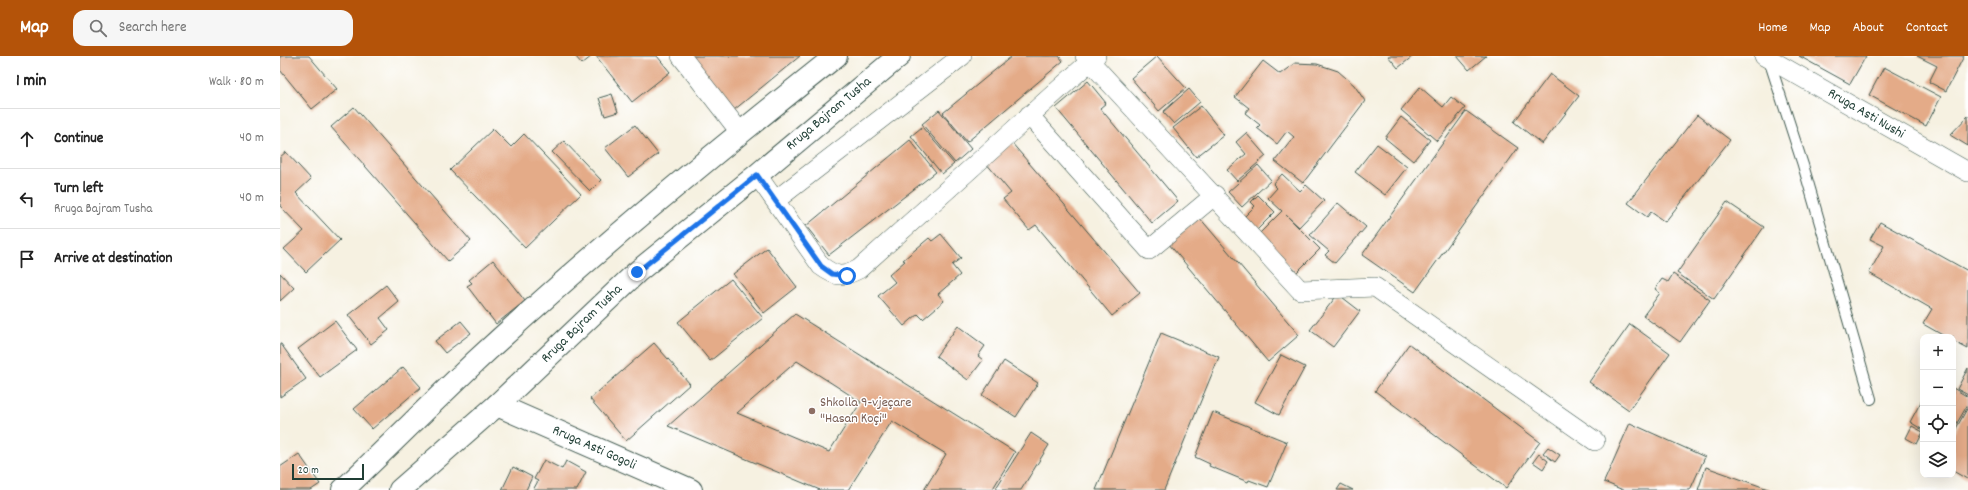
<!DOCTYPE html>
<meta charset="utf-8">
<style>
:root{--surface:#fff;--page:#f6f6f6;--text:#222;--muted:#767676;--line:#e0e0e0;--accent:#b45309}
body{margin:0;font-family:Dekko,sans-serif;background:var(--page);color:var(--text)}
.controls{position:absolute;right:12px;bottom:12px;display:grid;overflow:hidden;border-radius:8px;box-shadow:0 4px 16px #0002}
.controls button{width:36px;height:36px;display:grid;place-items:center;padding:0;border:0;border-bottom:1px solid var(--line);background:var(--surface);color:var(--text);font:20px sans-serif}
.scale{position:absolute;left:12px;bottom:10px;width:72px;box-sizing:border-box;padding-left:4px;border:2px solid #1f3d34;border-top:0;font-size:11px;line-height:14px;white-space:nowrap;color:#1f3d34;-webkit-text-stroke:3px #fff;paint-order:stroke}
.stop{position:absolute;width:12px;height:12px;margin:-9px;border:3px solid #1a73e8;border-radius:50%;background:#fff}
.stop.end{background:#1a73e8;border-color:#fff;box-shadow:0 1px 4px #0008}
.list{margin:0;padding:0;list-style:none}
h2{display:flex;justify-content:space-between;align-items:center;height:52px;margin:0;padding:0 16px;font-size:17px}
h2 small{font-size:13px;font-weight:400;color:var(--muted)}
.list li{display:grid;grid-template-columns:26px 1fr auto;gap:12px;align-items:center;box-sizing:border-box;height:60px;padding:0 16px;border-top:1px solid var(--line)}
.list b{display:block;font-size:15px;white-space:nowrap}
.list p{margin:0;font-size:13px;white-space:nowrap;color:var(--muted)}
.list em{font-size:13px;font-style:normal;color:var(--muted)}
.icon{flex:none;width:22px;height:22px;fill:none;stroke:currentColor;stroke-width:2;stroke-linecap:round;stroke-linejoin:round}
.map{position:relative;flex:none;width:1688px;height:434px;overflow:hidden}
header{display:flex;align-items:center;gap:24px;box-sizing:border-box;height:56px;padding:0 20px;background:var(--accent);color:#fff}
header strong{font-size:19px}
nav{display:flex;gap:22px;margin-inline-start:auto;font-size:14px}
.search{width:280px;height:36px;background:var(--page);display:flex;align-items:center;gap:10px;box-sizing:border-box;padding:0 14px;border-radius:12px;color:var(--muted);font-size:15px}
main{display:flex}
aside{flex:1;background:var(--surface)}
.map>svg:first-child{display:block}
.building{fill:#e4ab88;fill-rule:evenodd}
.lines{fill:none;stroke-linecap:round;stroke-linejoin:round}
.service-casing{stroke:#3f584e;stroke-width:12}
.minor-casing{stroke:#3f584e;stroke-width:20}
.tertiary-casing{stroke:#3f584e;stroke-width:24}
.secondary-casing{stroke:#3f584e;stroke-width:24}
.service{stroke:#fff;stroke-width:10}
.minor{stroke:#fff;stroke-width:19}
.tertiary{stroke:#fff;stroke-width:22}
.secondary{stroke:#fff;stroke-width:22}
.route{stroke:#1a73e8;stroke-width:5}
.education-dot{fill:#8d6e63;stroke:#fff;stroke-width:1.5}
.labels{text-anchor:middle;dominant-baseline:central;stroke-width:3;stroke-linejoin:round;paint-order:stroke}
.street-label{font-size:14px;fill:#1f3d34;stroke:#fff}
.education-label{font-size:14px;fill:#785e54;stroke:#fff;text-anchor:start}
</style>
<header>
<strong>Map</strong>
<div class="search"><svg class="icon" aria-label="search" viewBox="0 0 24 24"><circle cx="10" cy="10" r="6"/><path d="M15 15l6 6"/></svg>Search here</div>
<nav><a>Home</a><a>Map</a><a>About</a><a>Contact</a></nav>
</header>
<main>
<aside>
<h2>1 min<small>Walk · 80 m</small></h2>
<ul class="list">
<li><svg class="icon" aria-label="ahead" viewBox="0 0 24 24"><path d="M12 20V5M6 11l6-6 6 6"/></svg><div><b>Continue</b></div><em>40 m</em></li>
<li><svg class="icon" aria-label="left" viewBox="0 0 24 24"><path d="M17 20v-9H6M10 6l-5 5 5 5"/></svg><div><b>Turn left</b><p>Rruga Bajram Tusha</p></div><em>40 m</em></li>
<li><svg class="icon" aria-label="arrive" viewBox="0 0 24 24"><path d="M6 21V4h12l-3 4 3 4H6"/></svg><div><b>Arrive at destination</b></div></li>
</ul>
</aside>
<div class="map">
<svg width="1688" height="434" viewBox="0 0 1688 434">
<rect width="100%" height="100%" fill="#fff"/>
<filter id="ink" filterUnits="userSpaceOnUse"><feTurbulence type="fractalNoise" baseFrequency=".025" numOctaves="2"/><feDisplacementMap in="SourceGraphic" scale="8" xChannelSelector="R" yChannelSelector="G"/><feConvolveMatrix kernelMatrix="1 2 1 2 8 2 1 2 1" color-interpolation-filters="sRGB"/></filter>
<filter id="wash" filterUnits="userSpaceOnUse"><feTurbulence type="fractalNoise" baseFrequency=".012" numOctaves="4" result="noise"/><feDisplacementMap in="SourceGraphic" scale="16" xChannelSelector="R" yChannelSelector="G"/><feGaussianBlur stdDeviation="0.9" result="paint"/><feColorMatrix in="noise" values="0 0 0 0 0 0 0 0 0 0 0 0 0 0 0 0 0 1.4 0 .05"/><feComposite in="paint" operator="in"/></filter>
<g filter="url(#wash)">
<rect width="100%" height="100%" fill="#f6f1e1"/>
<g id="blocks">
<!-- building -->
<g class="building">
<path d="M0,0H29L57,33L32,53L0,14Z"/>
<path d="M295,0H312L302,8Z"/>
<path d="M316,0H377L390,16L352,46Z"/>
<path d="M410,0H520L454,54Z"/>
<path d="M732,0H779L783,5L687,86L663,57Z"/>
<path d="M877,0L906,32L879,55L851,22Z"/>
<path d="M1108,0H1133L1118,12Z"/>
<path d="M1177,0H1206L1189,14Z"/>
<path d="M1519,0H1586L1570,28Z"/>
<path d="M1637,0H1684L1666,35L1649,26L1657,10Z"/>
<path d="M983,5L1000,18L1015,7L1037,8L1058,15L1074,29L1085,45L1023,127L995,105L1014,81L1007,75L997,88L977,72L980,69L965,57L969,52L955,41Z"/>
<path d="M1604,11L1661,41L1646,70L1589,39Z"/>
<path d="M1270,18L1299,40L1262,88L1234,66Z"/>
<path d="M808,25L826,47L820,52L898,145L872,167L776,52Z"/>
<path d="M1140,31L1163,51L1171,41L1185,52L1157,85L1121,54Z"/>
<path d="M909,33L920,46L894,68L883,56Z"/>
<path d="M332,38L338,56L325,60L319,42Z"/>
<path d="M921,50L944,79L916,101L893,72Z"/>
<path d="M74,51L191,185L168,205L51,71Z"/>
<path d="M659,54L691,93L675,107L642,68Z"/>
<path d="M1186,55L1238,92L1135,236L1082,199Z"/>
<path d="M1417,59L1450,84L1385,166L1371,156L1367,161L1348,147Z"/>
<path d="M1688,60V90L1670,79Z"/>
<path d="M1121,61L1150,84L1133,105L1105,82Z"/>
<path d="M355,69L378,98L348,121L325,92Z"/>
<path d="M642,71L674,108L662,118L631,80Z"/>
<path d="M213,73L231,91L244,78L301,138L245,192L170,114Z"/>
<path d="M966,77L986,100L957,125L947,114L966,98L956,86Z"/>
<path d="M630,84L656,116L549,199L526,170Z"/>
<path d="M284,85L321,124L310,135L272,96Z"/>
<path d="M731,86L860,237L832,260L756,169L749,174L723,143L731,137L706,107Z"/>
<path d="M1097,88L1127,111L1105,139L1075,116Z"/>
<path d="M6,96L31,123L16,137L60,184L26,216L4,193L24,175L0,150V101Z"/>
<path d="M978,109L991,124L962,151L948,136Z"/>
<path d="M1002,118L1020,135L1026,129L1044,145L1019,171L1006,159L1040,193L1016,217L978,179L1002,155L988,142L997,132L993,128Z"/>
<path d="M978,139L995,156L976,175L963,162L975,150L971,146Z"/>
<path d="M1447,146L1484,171L1434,243L1397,217Z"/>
<path d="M1058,147L1086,171L1055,207L1045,199L1049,195L1030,179Z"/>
<path d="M919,161L1019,279L988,306L888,187Z"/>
<path d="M1600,166L1688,215V293L1673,285V281H1666L1643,268L1652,253L1589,217L1604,190L1590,183Z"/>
<path d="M661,178L681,202L672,209L680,219L658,238L664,245L643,263L638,258L624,270L598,240L615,226L609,219L625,205L623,204L649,182L652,185Z"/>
<path d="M487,192L517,231L484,257L453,218Z"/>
<path d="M213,204L245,245L216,268L187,230L192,227L189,224Z"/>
<path d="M0,217L14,232L0,245Z"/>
<path d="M1393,218L1430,244L1400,286L1363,260L1380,237L1375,233L1382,223L1388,226Z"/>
<path d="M451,223L483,262L430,305L398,266Z"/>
<path d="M106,229L119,246L100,262L109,274L91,288L68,259Z"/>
<path d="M1058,238L1080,255L1053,291L1030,274Z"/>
<path d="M515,258L735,396L712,434H644L666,398L612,365L568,434H540L388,370ZM517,305L581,346L549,396L457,357Z"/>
<path d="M55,265L77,294L40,321L18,293Z"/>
<path d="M181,265L191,277L165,297L155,285Z"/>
<path d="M1350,268L1390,297L1349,354L1309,326Z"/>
<path d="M678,270L705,290L698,300L703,304L688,324L656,300Z"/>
<path d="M881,277L939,301L884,434H816Z"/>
<path d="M374,287L410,328L346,385L310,343Z"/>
<path d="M0,288H1L26,323L0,341Z"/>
<path d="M1129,288L1260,386L1226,432L1095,335Z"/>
<path d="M1001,299L1025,311L999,359L975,346Z"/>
<path d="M724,305L758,327L736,361L702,339Z"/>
<path d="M123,311L141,331L92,373L74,353Z"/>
<path d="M1688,312V339L1677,333Z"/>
<path d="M1673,332L1688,341V348L1673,374Z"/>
<path d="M1643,342V374L1630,366Z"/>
<path d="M1688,351V422L1687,423L1673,415V378Z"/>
<path d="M933,356L1007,386L988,431L969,424L968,426L929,410L930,408L915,401Z"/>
<path d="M1350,367L1425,401L1410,434H1343L1324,426Z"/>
<path d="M1632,370L1643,376L1637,388L1626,382Z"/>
<path d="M751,377L769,389L741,434H719L716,432Z"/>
<path d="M1268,391L1280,399L1275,406L1263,397Z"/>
<path d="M19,398L40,428L31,434H0V411Z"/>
<path d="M1259,398L1268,405L1263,413L1253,406Z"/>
<path d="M264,404L282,413L286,405L306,416L297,434H253L258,425L254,423Z"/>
<path d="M233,411L252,421L246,434H222Z"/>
<path d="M1426,411L1491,434H1418Z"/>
<path d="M1061,428L1073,434H1057Z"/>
</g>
</g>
</g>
<g filter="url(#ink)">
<use href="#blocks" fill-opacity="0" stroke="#3f584e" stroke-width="1"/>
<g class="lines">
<!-- service casing -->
<g class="service-casing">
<path id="service" d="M1489,4L1523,109L1591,343"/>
</g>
<!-- minor casing -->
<g class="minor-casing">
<g id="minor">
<path d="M401,0L460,76"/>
<path d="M805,0L1020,234L1095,231L1315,385"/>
<path d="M1484,0L1688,116"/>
<path d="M749,59L869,194L935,139"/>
<path d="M477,119L541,210C556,221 562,222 579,213L816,0"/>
<path d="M496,144L682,0"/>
</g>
</g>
<!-- tertiary casing -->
<g class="tertiary-casing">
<path id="tertiary" d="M217,349L411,434"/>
</g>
<!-- secondary casing -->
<g class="secondary-casing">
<g id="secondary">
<path d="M63,434C108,391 151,348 196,305C311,198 433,98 556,0"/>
<path d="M120,434L217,349L357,216L477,119L619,0"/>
</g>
</g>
<!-- service -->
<use href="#service" class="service"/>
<!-- minor -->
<use href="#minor" class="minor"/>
<!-- tertiary -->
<use href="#tertiary" class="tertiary"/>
<!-- secondary -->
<use href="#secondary" class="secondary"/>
</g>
</g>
<g class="lines" filter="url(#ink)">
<!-- route -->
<path class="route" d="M357,216L477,119L541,210L552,218L567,220"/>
</g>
<!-- markers -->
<circle class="education-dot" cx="532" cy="355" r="4"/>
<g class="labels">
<!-- street labels -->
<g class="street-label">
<text transform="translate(549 58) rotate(-40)">Rruga Bajram Tusha</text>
<text transform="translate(1586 58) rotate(30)">Rruga Asti Nushi</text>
<text transform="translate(302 268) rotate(-44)">Rruga Bajram Tusha</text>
<text transform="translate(314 392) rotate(24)">Rruga Asti Gogoli</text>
</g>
<!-- education labels -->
<g class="education-label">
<text x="540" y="347">Shkolla 9-vjeçare<tspan x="540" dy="16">"Hasan Koçi"</tspan></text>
</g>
</g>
</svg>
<div class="controls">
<button>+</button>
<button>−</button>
<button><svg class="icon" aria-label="locate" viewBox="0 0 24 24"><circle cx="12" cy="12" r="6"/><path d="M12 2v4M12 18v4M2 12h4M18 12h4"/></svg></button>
<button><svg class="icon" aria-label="layers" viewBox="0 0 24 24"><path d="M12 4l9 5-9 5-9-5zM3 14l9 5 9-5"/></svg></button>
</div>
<div class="scale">20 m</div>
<div class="stop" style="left:567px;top:220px"></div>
<div class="stop end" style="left:357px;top:216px"></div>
</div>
</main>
